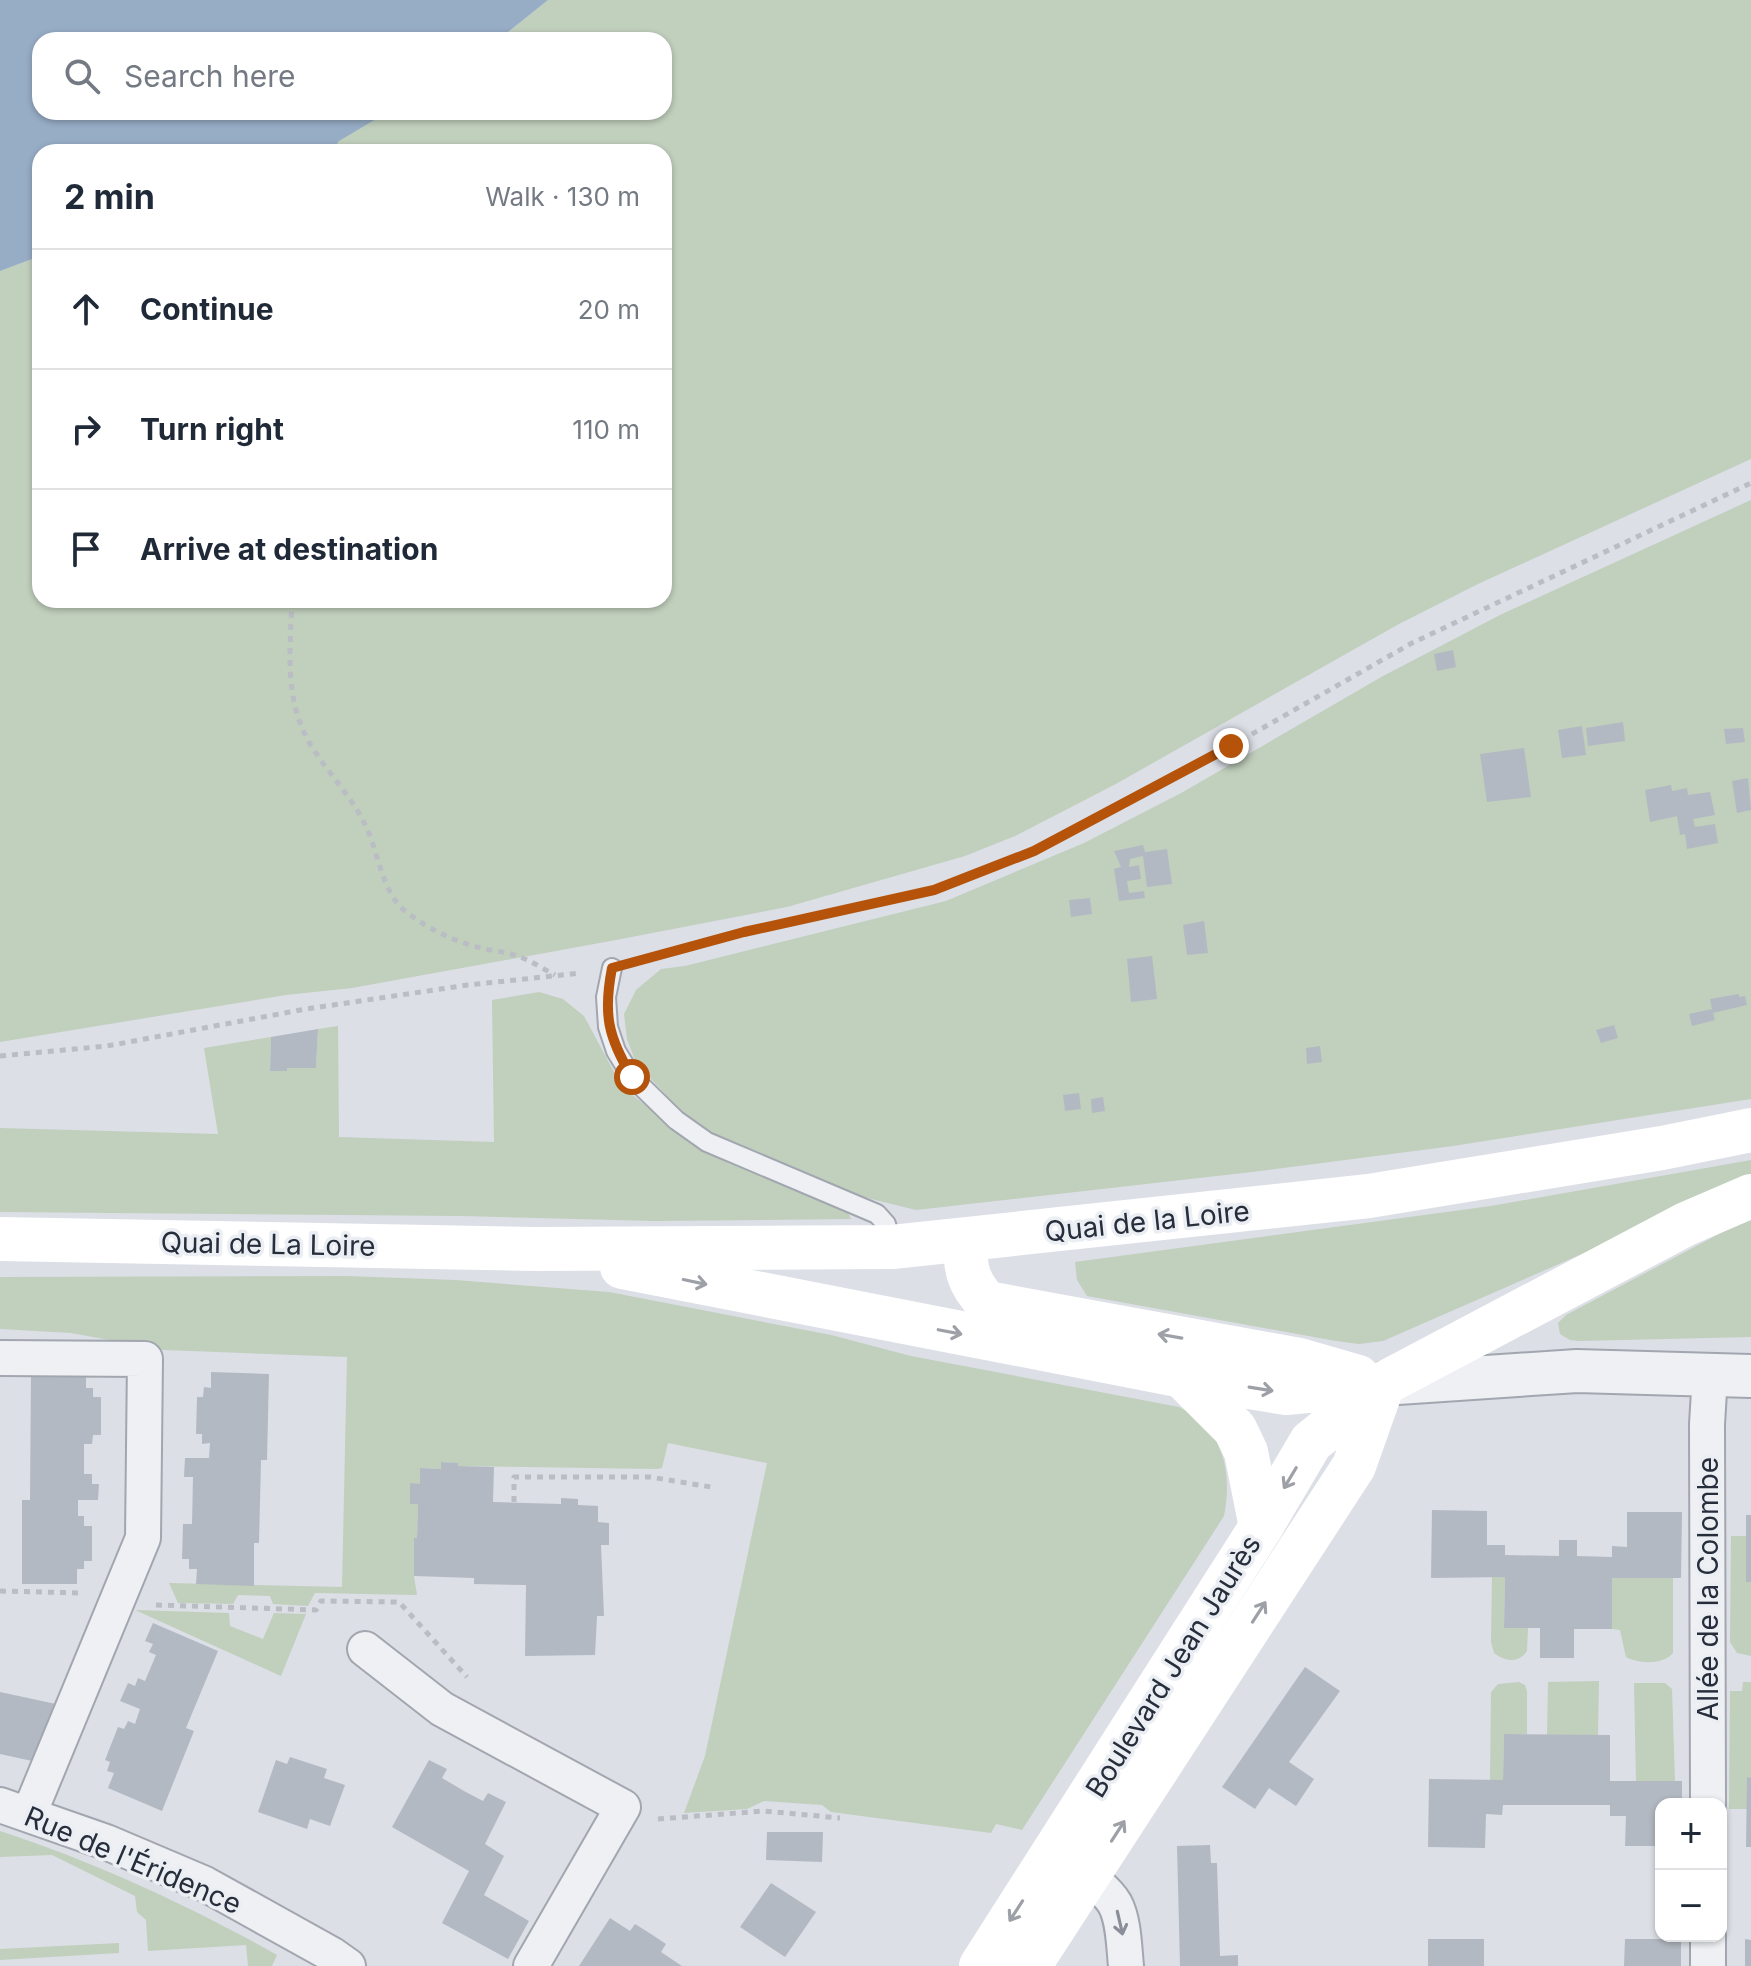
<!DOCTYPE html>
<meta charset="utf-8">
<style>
:root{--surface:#fff;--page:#f2f2f3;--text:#1f2937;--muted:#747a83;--line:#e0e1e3}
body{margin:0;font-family:Inter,sans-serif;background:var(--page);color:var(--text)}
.controls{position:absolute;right:24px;bottom:24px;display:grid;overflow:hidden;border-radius:16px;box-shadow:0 2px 6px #0004}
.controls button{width:72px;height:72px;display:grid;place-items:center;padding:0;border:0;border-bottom:2px solid var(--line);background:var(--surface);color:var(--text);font:40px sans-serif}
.stop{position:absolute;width:24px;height:24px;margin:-18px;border:6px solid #b45309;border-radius:50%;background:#fff}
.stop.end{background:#b45309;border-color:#fff;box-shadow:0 2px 8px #0008}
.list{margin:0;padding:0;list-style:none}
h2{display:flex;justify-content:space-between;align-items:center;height:104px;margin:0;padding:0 32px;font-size:34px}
h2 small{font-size:26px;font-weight:400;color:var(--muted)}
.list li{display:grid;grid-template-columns:52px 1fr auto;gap:24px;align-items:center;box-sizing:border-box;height:120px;padding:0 32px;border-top:2px solid var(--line)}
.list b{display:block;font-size:30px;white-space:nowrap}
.list em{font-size:26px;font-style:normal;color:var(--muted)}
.icon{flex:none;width:44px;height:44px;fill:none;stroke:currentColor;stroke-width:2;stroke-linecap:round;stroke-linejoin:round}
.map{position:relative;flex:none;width:1751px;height:1966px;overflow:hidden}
.search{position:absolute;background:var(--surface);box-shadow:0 2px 6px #0004;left:32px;top:32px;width:640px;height:88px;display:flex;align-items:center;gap:20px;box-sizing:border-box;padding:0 28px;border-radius:24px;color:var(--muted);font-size:30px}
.panel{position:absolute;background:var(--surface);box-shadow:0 2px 6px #0004;left:32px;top:144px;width:640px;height:464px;border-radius:24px}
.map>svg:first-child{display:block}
.green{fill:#c1cfbd}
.water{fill:#97adc5}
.building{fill:#b3b9c2}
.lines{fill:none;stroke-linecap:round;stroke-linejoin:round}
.service-casing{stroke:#a2a6af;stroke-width:22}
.minor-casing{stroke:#a2a6af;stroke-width:38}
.tertiary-casing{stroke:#a2a6af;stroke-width:46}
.path{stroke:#babdc4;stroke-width:5;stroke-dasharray:6 6;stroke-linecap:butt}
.service{stroke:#eef0f4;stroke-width:18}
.minor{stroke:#eef0f4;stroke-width:34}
.tertiary{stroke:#eef0f4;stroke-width:42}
.secondary{stroke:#fff;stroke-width:44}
.oneway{stroke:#9da0a7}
.oneway2{stroke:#8a8e98}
.route{stroke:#b45309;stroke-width:10}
.labels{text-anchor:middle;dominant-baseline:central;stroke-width:7;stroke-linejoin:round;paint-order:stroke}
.street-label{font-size:28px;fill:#262d3b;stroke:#ebeef3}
</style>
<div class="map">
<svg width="1751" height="1966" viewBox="0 0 1751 1966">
<rect width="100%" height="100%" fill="#dcdfe6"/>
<!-- green -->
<g class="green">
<path d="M548,0H1751V459L1478,584L1399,624L1114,785L1015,836L965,856L787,907L616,940L352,988L286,995L0,1042V271L40,256V600H664V152H331L338,141L388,112H664V40H498Z"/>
<path d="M1751,500V1099L1453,1146L1252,1172L916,1210L847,1193L704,1131L684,1114L636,1063L627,1039L624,1014L636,990L661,969L685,966L946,901L1084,843L1183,792L1383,676L1502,614Z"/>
<path d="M539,992L563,999L584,1016L622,1087L696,1144L728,1163L837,1204L848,1212L851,1219L654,1221L461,1216L0,1212V1128L218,1134L204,1048L271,1037L270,1071H287V1068H316L318,1029L338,1026L339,1137L494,1142L492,1000Z"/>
<path d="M1751,1160V1180L1383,1341L1359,1344L1336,1341L1087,1296L1077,1280L1075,1262L1491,1206Z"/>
<path d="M1751,1217V1337L1579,1341L1570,1340L1560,1334L1558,1323L1566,1315Z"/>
<path d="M347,1276L455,1280L609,1292L831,1335L911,1356L1179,1407C1223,1428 1233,1471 1224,1516L1022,1830L996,1824L991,1833L831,1812L822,1805L764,1801L747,1809L684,1813L705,1756L767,1463L668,1443L662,1468L657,1469L458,1466L457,1463L441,1462V1469L420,1468V1484H410V1504H418L417,1538L414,1539V1576L417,1595L315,1593L308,1606L273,1604L270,1596L238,1595L233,1604L178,1603L169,1583L342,1587L347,1357L164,1350L71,1333L0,1329V1277Z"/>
<path d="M1731,1536H1746V1581L1751,1582V1656L1737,1653L1730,1642Z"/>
<path d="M1492,1577H1505L1504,1628H1528L1527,1651C1519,1663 1505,1662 1494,1653L1491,1642Z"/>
<path d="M1612,1578H1673V1653C1663,1665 1639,1664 1626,1657L1620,1630L1612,1629Z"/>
<path d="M135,1610L229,1613L230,1626L263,1639L274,1613L306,1614L281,1676Z"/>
<path d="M1599,1681L1598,1735H1547L1548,1682Z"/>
<path d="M1519,1682L1525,1685L1527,1691V1734L1504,1735L1503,1780H1490L1491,1692L1498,1684Z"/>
<path d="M1743,1682H1751V1778H1747V1809H1729L1730,1691H1742Z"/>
<path d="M1634,1683H1665L1672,1689L1675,1781H1636Z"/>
<path d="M0,1831C95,1862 190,1906 277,1955L272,1966H248L246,1945L148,1951L146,1920L137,1912L135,1896L52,1855L0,1857Z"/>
<path d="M119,1943V1953L0,1960V1949Z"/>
</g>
<!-- water -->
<path class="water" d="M0,0H548L498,40H40V112H388L339,141L331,152H40V256L0,271Z"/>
<!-- building -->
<g class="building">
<path d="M1453,650L1456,667L1437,671L1434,654Z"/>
<path d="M1623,722L1625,741L1588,746L1586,728Z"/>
<path d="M1582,726L1586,755L1562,758L1558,730Z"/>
<path d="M1743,728L1745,742L1726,744L1724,729Z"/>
<path d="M1524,748L1531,797L1487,802L1480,754Z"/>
<path d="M1748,778L1751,810L1737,813L1732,781Z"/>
<path d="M1671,785L1672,791L1687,788L1688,795L1710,792L1715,815L1693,819L1695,827L1715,824L1718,843L1687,849L1685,834L1680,835L1677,816L1650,822L1645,790Z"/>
<path d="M1143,845L1145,852L1167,849L1172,884L1147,887L1143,856L1130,859L1129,867L1139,865L1141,879L1127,881L1129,893L1144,891L1145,898L1119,901L1114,869L1121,867L1114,851Z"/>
<path d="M1090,898L1092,914L1071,917L1069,900Z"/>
<path d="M1204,921L1208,953L1187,955L1183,925Z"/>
<path d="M1152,956L1157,999L1131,1002L1127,959Z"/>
<path d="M1739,994V997L1745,996L1747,1005L1713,1013L1715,1020L1692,1026L1689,1014L1712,1009L1710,999Z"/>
<path d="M1614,1025L1618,1038L1601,1043L1596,1030Z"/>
<path d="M318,1029L316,1068H287V1071H270L271,1037Z"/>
<path d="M1320,1046L1322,1062L1307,1064L1306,1048Z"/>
<path d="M1079,1093L1081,1109L1065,1111L1063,1095Z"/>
<path d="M1103,1097L1105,1111L1092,1113L1091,1099Z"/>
<path d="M31,1372H86V1388H93V1397H101V1435H93L92,1444H84V1474H92V1484H99L98,1500H78V1516H84V1526H92V1561H84V1569H77V1584H22V1500H30Z"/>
<path d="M211,1372L269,1374L267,1460H261L259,1543H254V1586L196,1584L197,1569H189V1559H182L183,1524H192L193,1477H184L185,1458H209L210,1443L202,1444V1434H196L197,1397H203L204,1387L211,1388Z"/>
<path d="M441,1462L458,1463V1466L494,1467L493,1502L561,1504V1498L578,1499V1505L598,1506V1522L609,1523V1545H601L604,1616H597L595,1655L525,1656L526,1585L474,1584V1578L414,1576V1538H417L418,1504H410V1483L420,1484V1468L441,1469Z"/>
<path d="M1432,1510L1487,1511V1545H1505V1555L1559,1556V1540H1577V1556L1612,1557V1546L1627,1547V1512H1682L1681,1578H1612V1629H1574V1658H1540V1628H1504L1505,1577L1431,1578Z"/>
<rect x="1746" y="1515" width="5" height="67"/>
<path d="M153,1623L218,1651L186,1728L194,1731L162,1811L108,1788L114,1773L107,1771L110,1762L105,1760L118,1727L124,1729L128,1721L135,1724L140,1709L120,1701L128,1683L135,1686L138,1678L145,1681L156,1655L149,1652L153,1644L145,1641Z"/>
<path d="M1305,1667L1340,1691L1289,1762L1314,1779L1296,1806L1269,1788L1255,1809L1222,1787Z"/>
<path d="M0,1692L56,1704L32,1761L0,1754Z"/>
<path d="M1504,1734L1610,1735V1781H1682V1804H1661V1846H1625L1626,1816H1610V1805H1503L1502,1815L1486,1814L1485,1848L1428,1847L1429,1779L1503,1780Z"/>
<path d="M290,1757L327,1769L324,1778L345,1785L330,1826L310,1819L307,1829L258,1812L276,1760L287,1764Z"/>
<path d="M429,1760L447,1769L442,1778L464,1791L483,1801L488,1793L506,1802L485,1844L504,1856L484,1895L529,1921L508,1959L442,1923L469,1871L392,1827Z"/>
<path d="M1747,1777L1751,1778V1847H1746Z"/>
<path d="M767,1832H823L822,1862L766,1860Z"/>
<path d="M1210,1845L1211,1863H1217L1220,1956L1238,1955V1966H1180L1177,1846Z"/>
<path d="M771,1883L816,1912L785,1957L740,1927Z"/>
<path d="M610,1918L630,1931L635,1924L651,1934L666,1944L661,1952L682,1966H579Z"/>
<rect x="1428" y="1939" width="56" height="27"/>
<path d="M1625,1939H1681V1966H1624Z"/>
<path d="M1745,1939L1751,1940V1966H1745Z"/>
</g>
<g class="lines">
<!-- service casing -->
<g class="service-casing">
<path id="service" d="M612,968L606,997L608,1027L616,1051L632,1077L676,1120L707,1142L877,1214L886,1224L892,1247"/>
</g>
<!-- minor casing -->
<g class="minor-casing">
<g id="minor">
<path d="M0,1358L145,1359L143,1538L29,1814"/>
<path d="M365,1649L442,1709L623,1807L531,1966"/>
<path d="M1708,1804L1707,1424L1710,1375"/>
<path d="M0,1805L106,1842L205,1884L331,1954L348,1966"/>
<path d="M1067,1863C1083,1874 1105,1887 1115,1904C1124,1921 1124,1947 1126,1966"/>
<path d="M1708,1966V1936"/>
</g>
</g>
<!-- tertiary casing -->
<g class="tertiary-casing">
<path id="tertiary" d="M1383,1384L1577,1371L1751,1376"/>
</g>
<!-- path -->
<g class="path">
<path d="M292,600C290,653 283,707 316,753C333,779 355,801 367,829C379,855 382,892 405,911C428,929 453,941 481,948C493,951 506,952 517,956C530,960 543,969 555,975"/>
<path d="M637,961L744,932L934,890L1034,851L1231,746L1412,643L1751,483"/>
<path d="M0,1056L107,1046L306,1009L468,985L581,973"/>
<path d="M514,1502V1477H650L711,1487"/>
<path d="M0,1591L83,1593"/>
<path d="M156,1605L316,1610L321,1601L399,1602L467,1677"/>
<path d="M658,1819L764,1811L840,1818"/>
</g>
<!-- service -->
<use href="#service" class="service"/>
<!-- minor -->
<use href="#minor" class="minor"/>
<!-- tertiary -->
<use href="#tertiary" class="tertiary"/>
<!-- secondary -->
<g class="secondary">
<path d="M0,1239L536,1249L892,1247L1369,1196L1662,1148L1751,1130"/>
<path d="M964,1241C966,1269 967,1282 987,1303L1299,1360L1358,1377"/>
<path d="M622,1267L1182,1376L1286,1393L1383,1384"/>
<path d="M1182,1376L1235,1429L1246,1452L1261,1527"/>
<path d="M981,1966L1261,1527L1311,1442L1383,1384L1686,1224L1751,1196"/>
<path d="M1029,1966L1354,1466L1383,1384"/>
</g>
</g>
<!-- one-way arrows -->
<defs><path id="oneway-shaft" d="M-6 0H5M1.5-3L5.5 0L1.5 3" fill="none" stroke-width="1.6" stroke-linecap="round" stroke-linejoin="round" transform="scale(2)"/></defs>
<g class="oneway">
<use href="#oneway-shaft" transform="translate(695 1282) rotate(12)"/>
<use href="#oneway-shaft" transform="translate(950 1332) rotate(11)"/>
<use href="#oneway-shaft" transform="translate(1170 1336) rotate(-170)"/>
<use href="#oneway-shaft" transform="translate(1261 1389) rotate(9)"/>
<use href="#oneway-shaft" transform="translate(1290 1478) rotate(121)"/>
<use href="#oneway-shaft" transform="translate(1259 1612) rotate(-57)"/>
<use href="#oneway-shaft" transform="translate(1118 1831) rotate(-57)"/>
<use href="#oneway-shaft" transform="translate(1016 1911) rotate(123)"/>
</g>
<use class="oneway2" href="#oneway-shaft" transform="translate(1120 1923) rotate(77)"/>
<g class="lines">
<!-- route -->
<path class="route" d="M632,1077C608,1037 603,1014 612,968L744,932L934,890L1034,851L1231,746"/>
</g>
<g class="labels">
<!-- street labels -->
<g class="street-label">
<text transform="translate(1147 1221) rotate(-6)">Quai de la Loire</text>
<text transform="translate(268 1244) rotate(1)">Quai de La Loire</text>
<text transform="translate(1708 1589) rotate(-90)">Allée de la Colombe</text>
<text transform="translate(1173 1666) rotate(-58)">Boulevard Jean Jaurès</text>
<text transform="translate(133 1860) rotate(23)">Rue de l'Éridence</text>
</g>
</g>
</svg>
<div class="controls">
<button>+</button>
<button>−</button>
</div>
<div class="stop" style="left:632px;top:1077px"></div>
<div class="stop end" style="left:1231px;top:746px"></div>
<div class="search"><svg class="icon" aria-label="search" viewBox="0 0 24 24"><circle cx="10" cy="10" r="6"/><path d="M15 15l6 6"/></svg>Search here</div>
<section class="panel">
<h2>2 min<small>Walk · 130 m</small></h2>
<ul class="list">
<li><svg class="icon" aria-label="ahead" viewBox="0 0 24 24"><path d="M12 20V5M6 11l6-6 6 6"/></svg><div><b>Continue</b></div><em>20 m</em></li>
<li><svg class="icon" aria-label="right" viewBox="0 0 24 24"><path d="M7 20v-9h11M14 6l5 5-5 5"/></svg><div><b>Turn right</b></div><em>110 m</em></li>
<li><svg class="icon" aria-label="arrive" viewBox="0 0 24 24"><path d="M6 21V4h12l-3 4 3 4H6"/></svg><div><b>Arrive at destination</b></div></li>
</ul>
</section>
</div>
